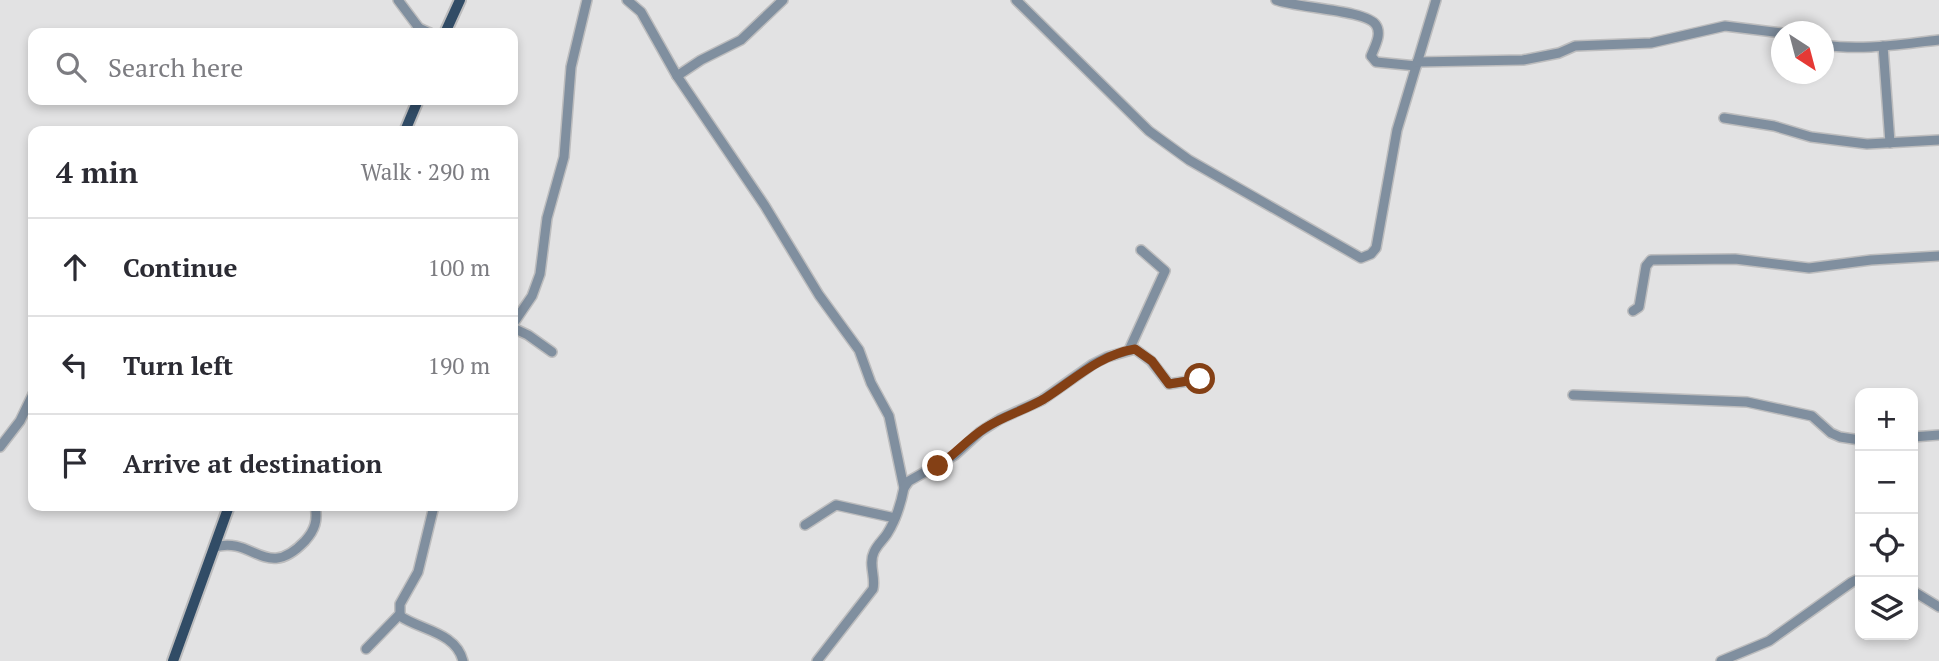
<!DOCTYPE html>
<meta charset="utf-8">
<style>
:root{--surface:#fff;--page:#f2f2f3;--text:#2b2b33;--muted:#7c7c81;--line:#e1e1e2}
body{margin:0;font-family:"PT Serif",serif;background:var(--page);color:var(--text)}
.controls{position:absolute;right:21px;bottom:21px;display:grid;overflow:hidden;border-radius:14px;box-shadow:0 4px 10px #0003}
.controls button{width:63px;height:63px;display:grid;place-items:center;padding:0;border:0;border-bottom:2px solid var(--line);background:var(--surface);color:var(--text);font:35px sans-serif}
.compass{position:absolute;left:1771px;top:21px;width:63px;height:63px;border-radius:50%;background:var(--surface);box-shadow:0 4px 10px #0003;rotate:144deg}
.stop{position:absolute;width:21px;height:21px;margin:-16px;border:5px solid #844015;border-radius:50%;background:#fff}
.stop.end{background:#844015;border-color:#fff;box-shadow:0 2px 7px #0008}
.list{margin:0;padding:0;list-style:none}
h2{display:flex;justify-content:space-between;align-items:center;height:91px;margin:0;padding:0 28px;font-size:30px}
h2 small{font-size:23px;font-weight:400;color:var(--muted)}
.list li{display:grid;grid-template-columns:46px 1fr auto;gap:21px;align-items:center;box-sizing:border-box;height:98px;padding:0 28px;border-top:2px solid var(--line)}
.list b{display:block;font-size:26px;white-space:nowrap}
.list em{font-size:23px;font-style:normal;color:var(--muted)}
.icon{flex:none;width:38px;height:38px;fill:none;stroke:currentColor;stroke-width:2;stroke-linecap:round;stroke-linejoin:round}
.map{position:relative;flex:none;width:1939px;height:661px;overflow:hidden}
.search{position:absolute;background:var(--surface);box-shadow:0 4px 10px #0003;left:28px;top:28px;width:490px;height:77px;display:flex;align-items:center;gap:18px;box-sizing:border-box;padding:0 24px;border-radius:14px;color:var(--muted);font-size:26px}
.panel{position:absolute;background:var(--surface);box-shadow:0 4px 10px #0003;left:28px;top:126px;width:490px;height:385px;border-radius:14px}
.map>svg:first-child{display:block}
.lines{fill:none;stroke-linecap:round;stroke-linejoin:round}
.minor-casing{stroke:#bdbdbe;stroke-width:12}
.major-casing{stroke:#bdbdbe;stroke-width:14}
.minor{stroke:#808f9f;stroke-width:9}
.major{stroke:#314c66;stroke-width:10}
.route{stroke:#844015;stroke-width:9}
</style>
<div class="map">
<svg width="1939" height="661" viewBox="0 0 1939 661">
<rect width="100%" height="100%" fill="#e2e2e3"/>
<g class="lines">
<!-- minor casing -->
<g class="minor-casing">
<g id="minor">
<path d="M398,0L419,28"/>
<path d="M627,0L641,12L677,76L765,206L819,295L859,350L871,383L889,416L904,488C901,503 896,520 887,534C883,540 877,545 874,552C868,564 876,577 873,589L817,661"/>
<path d="M1016,0L1149,131L1189,160L1361,258L1371,254L1376,248L1397,130L1436,0"/>
<path d="M1276,0C1296,8 1367,10 1376,25C1382,34 1375,46 1371,56L1376,62L1416,66"/>
<path d="M414,33L419,28L430,33"/>
<path d="M1824,45C1862,51 1901,44 1939,40"/>
<path d="M1883,46L1890,143"/>
<path d="M1417,62L1523,60L1559,53L1575,46L1651,43L1725,26L1782,33"/>
<path d="M677,76L701,60L741,40L783,0"/>
<path d="M1724,118L1774,126L1811,137L1867,144L1939,140"/>
<path d="M1633,311L1639,307L1646,266L1651,260L1735,259L1809,268L1871,260L1939,256"/>
<path d="M513,324L532,296L540,274L547,218L564,157L571,67L587,0"/>
<path d="M513,328L528,335L552,352"/>
<path d="M1129,350L1165,271L1141,250"/>
<path d="M1573,395L1747,402L1812,416L1831,433L1840,437L1860,440"/>
<path d="M1913,437L1939,435"/>
<path d="M0,447L20,421L33,394"/>
<path d="M904,488L909,481L955,455L980,432L1000,419L1042,400L1093,364L1107,357L1135,349L1151,361L1169,384L1201,379"/>
<path d="M434,506L418,572L400,604V616C420,630 456,632 463,661"/>
<path d="M805,525L836,505L895,518"/>
<path d="M215,547C254,536 266,582 305,541C315,530 318,520 315,506"/>
<path d="M1913,591L1939,607"/>
<path d="M366,649L400,614"/>
<path d="M1721,661L1769,641L1852,582L1860,578"/>
</g>
</g>
<!-- major casing -->
<g class="major-casing">
<g id="major">
<path d="M445,33L460,0"/>
<path d="M405,131L418,100"/>
<path d="M173,661L229,506"/>
</g>
</g>
<!-- minor -->
<use href="#minor" class="minor"/>
<!-- major -->
<use href="#major" class="major"/>
</g>
<g class="lines">
<!-- route -->
<path class="route" d="M938,466C955,454 968,439 985,428C1004,416 1025,410 1044,399C1074,380 1099,355 1135,349L1152,361L1169,384L1200,379"/>
</g>
</svg>
<div class="controls">
<button>+</button>
<button>−</button>
<button><svg class="icon" aria-label="locate" viewBox="0 0 24 24"><circle cx="12" cy="12" r="6"/><path d="M12 2v4M12 18v4M2 12h4M18 12h4"/></svg></button>
<button><svg class="icon" aria-label="layers" viewBox="0 0 24 24"><path d="M12 4l9 5-9 5-9-5zM3 14l9 5 9-5"/></svg></button>
</div>
<svg class="compass" viewBox="-18 -18 36 36"><path d="M0-13l5 13h-10z" fill="#e53935"/><path d="M0 13l5-13h-10z" fill="#7c7c81"/></svg>
<div class="stop" style="left:1200px;top:379px"></div>
<div class="stop end" style="left:938px;top:466px"></div>
<div class="search"><svg class="icon" aria-label="search" viewBox="0 0 24 24"><circle cx="10" cy="10" r="6"/><path d="M15 15l6 6"/></svg>Search here</div>
<section class="panel">
<h2>4 min<small>Walk · 290 m</small></h2>
<ul class="list">
<li><svg class="icon" aria-label="ahead" viewBox="0 0 24 24"><path d="M12 20V5M6 11l6-6 6 6"/></svg><div><b>Continue</b></div><em>100 m</em></li>
<li><svg class="icon" aria-label="left" viewBox="0 0 24 24"><path d="M17 20v-9H6M10 6l-5 5 5 5"/></svg><div><b>Turn left</b></div><em>190 m</em></li>
<li><svg class="icon" aria-label="arrive" viewBox="0 0 24 24"><path d="M6 21V4h12l-3 4 3 4H6"/></svg><div><b>Arrive at destination</b></div></li>
</ul>
</section>
</div>
